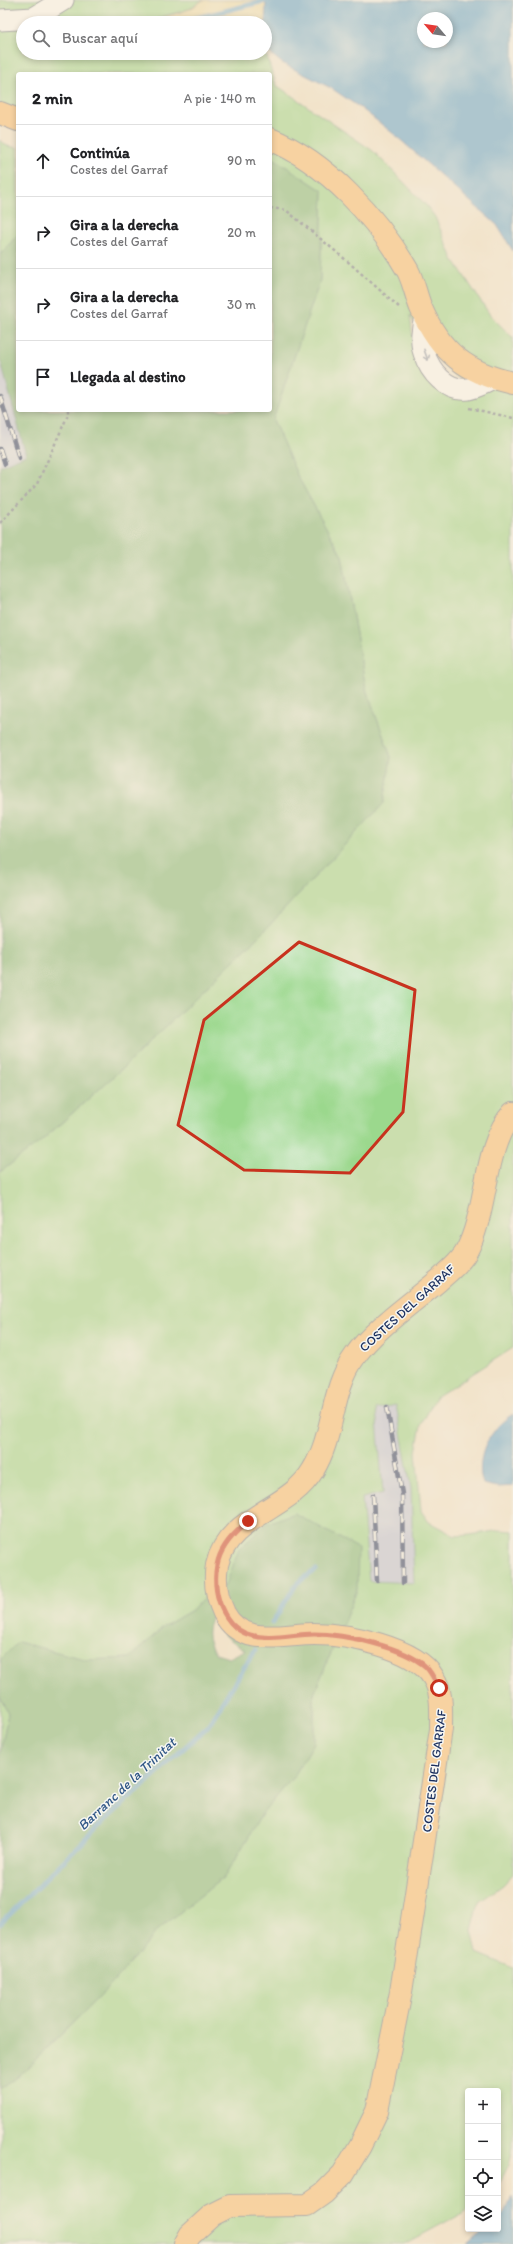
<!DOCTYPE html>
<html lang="es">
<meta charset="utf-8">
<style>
:root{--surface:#fff;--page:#f6f6f6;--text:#202124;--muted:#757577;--line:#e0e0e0}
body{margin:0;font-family:Itim,sans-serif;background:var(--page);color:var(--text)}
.controls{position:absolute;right:12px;bottom:12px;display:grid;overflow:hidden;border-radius:4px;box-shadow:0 2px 6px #0003}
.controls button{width:36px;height:36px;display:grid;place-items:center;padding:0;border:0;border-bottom:1px solid var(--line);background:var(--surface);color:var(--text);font:20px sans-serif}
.compass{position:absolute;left:417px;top:12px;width:36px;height:36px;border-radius:50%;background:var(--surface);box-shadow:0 2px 6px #0003;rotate:299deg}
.stop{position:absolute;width:12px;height:12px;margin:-9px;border:3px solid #c8321e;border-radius:50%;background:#fff}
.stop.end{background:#c8321e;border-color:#fff;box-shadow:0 1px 4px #0008}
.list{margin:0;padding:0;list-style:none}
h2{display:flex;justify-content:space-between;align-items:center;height:52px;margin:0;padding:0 16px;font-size:17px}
h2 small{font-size:13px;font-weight:400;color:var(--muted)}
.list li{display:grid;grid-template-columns:26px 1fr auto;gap:12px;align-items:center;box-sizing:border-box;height:72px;padding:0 16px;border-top:1px solid var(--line)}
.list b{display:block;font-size:15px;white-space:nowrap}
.list p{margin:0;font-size:13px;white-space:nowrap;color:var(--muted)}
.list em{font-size:13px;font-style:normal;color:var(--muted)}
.icon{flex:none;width:22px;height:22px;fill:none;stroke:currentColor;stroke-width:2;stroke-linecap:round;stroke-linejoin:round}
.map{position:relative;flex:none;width:513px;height:2244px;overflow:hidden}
.search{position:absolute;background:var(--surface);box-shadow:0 2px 6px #0003;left:16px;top:16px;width:256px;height:44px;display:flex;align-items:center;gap:10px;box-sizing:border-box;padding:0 14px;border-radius:22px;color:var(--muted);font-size:15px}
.panel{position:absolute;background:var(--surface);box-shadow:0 2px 6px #0003;left:16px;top:72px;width:256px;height:340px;border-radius:4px}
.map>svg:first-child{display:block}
.industrial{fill:#bcc3de}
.green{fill:#9bd88d;stroke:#5b8476;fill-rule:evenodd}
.forest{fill:#7cb878;stroke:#4c746b;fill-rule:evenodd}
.sand{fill:#eeda9e;stroke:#84847e}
.water{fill:#5ba3d2;stroke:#3b6998;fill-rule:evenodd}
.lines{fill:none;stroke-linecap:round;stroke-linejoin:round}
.stream{stroke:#5ba3d2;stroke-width:5}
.minor-casing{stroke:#666e84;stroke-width:23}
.major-casing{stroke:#666e84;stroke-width:24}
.path{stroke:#666e84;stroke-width:2.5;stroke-dasharray:3 3;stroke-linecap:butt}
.minor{stroke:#fff;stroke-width:21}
.major{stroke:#fcbd6f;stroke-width:22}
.rail-casing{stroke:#1b2f5e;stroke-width:4.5}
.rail{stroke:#f6f6f2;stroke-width:3;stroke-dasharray:9;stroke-linecap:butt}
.oneway{stroke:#8d97ae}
.route{stroke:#c8321e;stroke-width:5}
.marked{fill:none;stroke:#c8321e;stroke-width:3;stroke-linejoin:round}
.labels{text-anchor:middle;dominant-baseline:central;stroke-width:3;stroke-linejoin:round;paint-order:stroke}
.street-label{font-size:13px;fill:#1b2f5e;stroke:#f6f6f2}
.water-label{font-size:14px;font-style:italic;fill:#315887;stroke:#f6f6f2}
</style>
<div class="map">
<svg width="513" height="2244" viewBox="0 0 513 2244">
<rect width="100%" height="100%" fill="#f6f6f2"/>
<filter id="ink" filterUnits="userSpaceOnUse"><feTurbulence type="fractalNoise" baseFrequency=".025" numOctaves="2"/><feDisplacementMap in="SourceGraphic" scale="8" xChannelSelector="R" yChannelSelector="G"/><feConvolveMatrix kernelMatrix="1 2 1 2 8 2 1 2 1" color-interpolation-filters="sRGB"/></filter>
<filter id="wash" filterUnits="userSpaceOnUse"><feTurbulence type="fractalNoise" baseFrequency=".012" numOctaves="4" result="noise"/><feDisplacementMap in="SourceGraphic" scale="16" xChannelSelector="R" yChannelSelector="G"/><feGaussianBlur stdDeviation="0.9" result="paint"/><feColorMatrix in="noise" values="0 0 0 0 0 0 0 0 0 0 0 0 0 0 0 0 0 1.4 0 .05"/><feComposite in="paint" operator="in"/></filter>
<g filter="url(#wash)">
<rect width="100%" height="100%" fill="#f2e3cb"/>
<!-- industrial -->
<g class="industrial">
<path d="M0,359L26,455L0,466Z"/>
<path d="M396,1405L411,1488L414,1583L369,1581L362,1498L382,1493L376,1409Z"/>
</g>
<!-- green -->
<g class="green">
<path d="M0,0H203L190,9L158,18V23H23V53H265V51L276,85L373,151L426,205L435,217L453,259L490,315L513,338V1348L436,1397L421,1425L416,1452L421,1511L429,1522L455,1536L470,1535L501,1530L513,1531V1874L503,1885L479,1902L472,1930L477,1953L513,1968V2147L509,2165L498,2185V2091H468V2210L405,2244H0V2090L20,2075L112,1984L158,1930L225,1876L262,1814L294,1776L314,1743V1694L357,1590L226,1585L204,1597L192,1610L163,1627L130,1658L88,1660L18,1642L0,1663V1172L40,1142L125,1066L263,932L384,803L391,757L366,689L342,556L298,477L273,420L320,280L323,191L270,156V74H18V127L0,122ZM410,315L432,353L456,376L483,392L425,370L414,347ZM396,1405L411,1488L414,1583L369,1581L362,1498L383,1493L376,1409Z"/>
<path d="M0,140L7,146L18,148V234L0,255Z"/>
<path d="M0,1697L8,1714L0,1754Z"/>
</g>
<!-- forest -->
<g class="forest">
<path d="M270,156L323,191L320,280L273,420L298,477L342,556L366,689L391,757L384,803L263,932L125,1066L40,1142L0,1172V466L26,455L0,359V255L18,234V410H270Z"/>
<path d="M294,1513L358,1548L357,1590L314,1694V1743L294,1776L262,1814L225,1876L158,1930L112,1984L20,2075L0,2090V1754L8,1714L0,1697L1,1659L18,1642L88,1660L130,1658L163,1627L192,1610L204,1597L226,1585L239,1549L267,1523ZM212,1615L225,1636L245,1650L229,1658L216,1654C206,1639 206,1632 212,1615Z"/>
</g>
<!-- sand -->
<path class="sand" d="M203,0H266L265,23H158V19L190,9Z"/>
<!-- water -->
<g class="water">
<path d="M266,0H513V251L497,225L395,135L362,109L331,88L282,63L265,49ZM423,18H447V42H423Z"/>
<path d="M513,1414V1486L498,1487L483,1484C474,1458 490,1428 513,1414Z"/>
<path d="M513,2197V2244H468L485,2229H498V2218L506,2211Z"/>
</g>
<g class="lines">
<!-- stream -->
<g class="stream">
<path d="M176,23L265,1"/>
<path d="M272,1623L297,1583L316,1570"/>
<path d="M0,1924L99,1826L207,1727L255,1650"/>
</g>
</g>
</g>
<g filter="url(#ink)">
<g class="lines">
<!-- minor casing -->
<g class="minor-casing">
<g id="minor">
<path d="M0,20L34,18L63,0"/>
<path d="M425,317C422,327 420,342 424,353C430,372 447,392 468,389C476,388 486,382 494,379"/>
</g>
</g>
<!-- major casing -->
<g class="major-casing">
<g id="major">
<path d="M0,113L18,120"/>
<path d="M270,139C327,162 378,219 408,271C414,283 416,296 421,308C440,352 467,373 513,383"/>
<path d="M185,2244L190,2235L212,2215L230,2206L307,2205L324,2193L343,2174L360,2146L377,2111L401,1992L441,1729C441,1711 443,1693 433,1677C415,1647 346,1634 314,1634C283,1634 242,1648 224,1613C217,1598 214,1582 217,1565C228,1515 289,1511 313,1470C335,1435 330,1390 355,1356C373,1330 412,1303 438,1281C447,1273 460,1263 466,1252C488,1212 483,1145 513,1113"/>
</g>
</g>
<!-- path -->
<g class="path">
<path d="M270,208L286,210L346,260L400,308"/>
<path d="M469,408L513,418"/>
<path d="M0,523L37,484L68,415V410"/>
</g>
<!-- minor -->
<use href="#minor" class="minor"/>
<!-- major -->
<use href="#major" class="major"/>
<!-- rail casing -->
<g class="rail-casing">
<g id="rail">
<path d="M0,396L19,458"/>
<path d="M0,449L5,464"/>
<path d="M387,1407L402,1494L403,1583"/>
<path d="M373,1495L377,1581"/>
</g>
</g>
<!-- rail -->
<use href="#rail" class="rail"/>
</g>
<!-- one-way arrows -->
<defs><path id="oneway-shaft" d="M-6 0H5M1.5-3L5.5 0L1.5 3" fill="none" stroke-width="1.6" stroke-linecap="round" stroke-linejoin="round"/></defs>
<use class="oneway" href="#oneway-shaft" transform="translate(426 355) rotate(70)"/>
</g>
<g class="lines" filter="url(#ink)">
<!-- route -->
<path class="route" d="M248,1521C237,1531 226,1541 220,1555C209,1582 219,1626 250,1635C271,1641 293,1634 314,1634C344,1634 404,1647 426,1667C432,1673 435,1681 439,1688"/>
</g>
<!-- marked area -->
<path d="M0 0H513V2244H0ZM299,942L415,990L403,1112L350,1173L244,1170L178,1125L204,1020Z" fill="#f2e3cb" fill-opacity=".55" fill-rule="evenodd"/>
<path class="marked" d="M299,942L415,990L403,1112L350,1173L244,1170L178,1125L204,1020Z"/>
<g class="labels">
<!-- street labels -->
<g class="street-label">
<text transform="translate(407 1308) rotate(-42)">COSTES DEL GARRAF</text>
<text transform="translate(434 1771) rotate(-83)">COSTES DEL GARRAF</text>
</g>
<!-- water labels -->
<g class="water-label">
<text transform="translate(127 1784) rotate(-43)">Barranc de la Trinitat</text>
</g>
</g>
</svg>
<div class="controls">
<button>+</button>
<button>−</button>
<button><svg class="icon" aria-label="locate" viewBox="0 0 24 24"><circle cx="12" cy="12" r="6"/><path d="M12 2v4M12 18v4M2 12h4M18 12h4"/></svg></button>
<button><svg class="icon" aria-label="layers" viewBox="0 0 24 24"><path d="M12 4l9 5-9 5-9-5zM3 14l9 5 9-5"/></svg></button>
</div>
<svg class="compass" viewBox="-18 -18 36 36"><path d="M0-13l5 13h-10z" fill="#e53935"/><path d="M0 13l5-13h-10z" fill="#757577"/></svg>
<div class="stop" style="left:439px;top:1688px"></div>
<div class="stop end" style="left:248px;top:1521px"></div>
<div class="search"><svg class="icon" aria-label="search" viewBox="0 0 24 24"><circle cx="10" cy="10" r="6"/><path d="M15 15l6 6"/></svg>Buscar aquí</div>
<section class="panel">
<h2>2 min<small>A pie · 140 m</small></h2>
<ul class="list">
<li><svg class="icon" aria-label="ahead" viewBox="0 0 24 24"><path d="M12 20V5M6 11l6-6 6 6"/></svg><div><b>Continúa</b><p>Costes del Garraf</p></div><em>90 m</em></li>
<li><svg class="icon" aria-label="right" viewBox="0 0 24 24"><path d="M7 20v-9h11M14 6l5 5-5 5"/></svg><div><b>Gira a la derecha</b><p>Costes del Garraf</p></div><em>20 m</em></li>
<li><svg class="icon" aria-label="right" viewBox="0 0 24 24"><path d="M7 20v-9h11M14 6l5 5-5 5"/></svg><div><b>Gira a la derecha</b><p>Costes del Garraf</p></div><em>30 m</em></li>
<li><svg class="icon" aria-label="arrive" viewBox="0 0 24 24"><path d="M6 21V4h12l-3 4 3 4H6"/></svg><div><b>Llegada al destino</b></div></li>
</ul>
</section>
</div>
